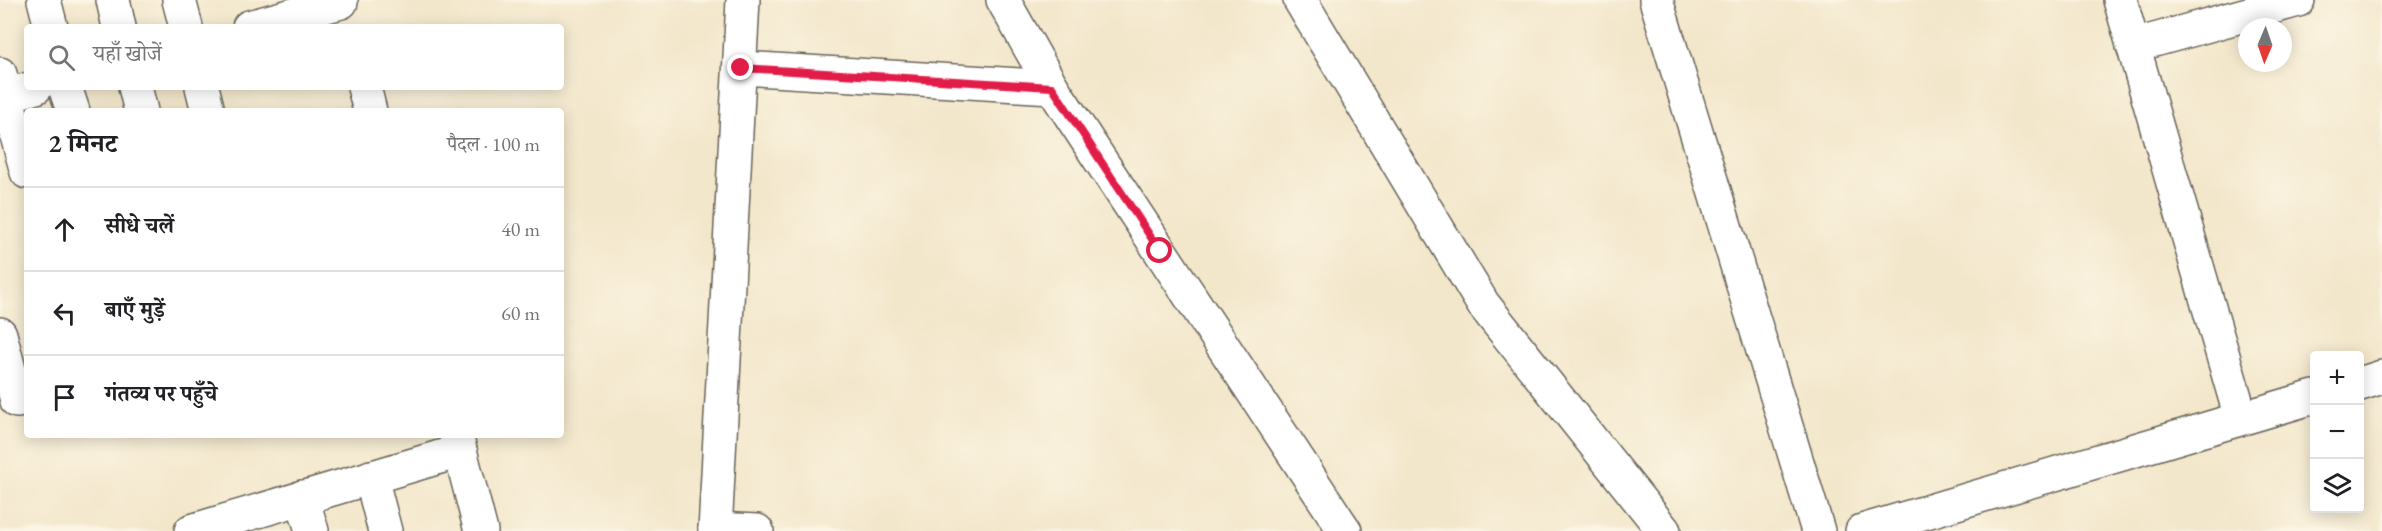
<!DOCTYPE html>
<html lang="hi">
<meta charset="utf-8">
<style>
:root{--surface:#fff;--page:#f2f2f2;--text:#202124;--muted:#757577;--line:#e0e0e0}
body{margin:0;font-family:"EB Garamond","Noto Serif Devanagari",serif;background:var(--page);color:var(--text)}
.controls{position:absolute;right:18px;bottom:18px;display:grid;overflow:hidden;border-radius:6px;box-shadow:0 3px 15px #0003}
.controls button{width:54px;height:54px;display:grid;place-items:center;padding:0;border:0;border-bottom:2px solid var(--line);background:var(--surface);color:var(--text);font:30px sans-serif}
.compass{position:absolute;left:2238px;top:18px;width:54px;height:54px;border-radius:50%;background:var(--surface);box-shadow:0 3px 15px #0003;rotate:182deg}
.stop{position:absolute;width:18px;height:18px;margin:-14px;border:4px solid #e11d48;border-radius:50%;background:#fff}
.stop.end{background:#e11d48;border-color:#fff;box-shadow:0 2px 6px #0008}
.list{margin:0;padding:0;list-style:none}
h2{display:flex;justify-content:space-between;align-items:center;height:78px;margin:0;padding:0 24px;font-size:26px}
h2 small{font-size:20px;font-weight:400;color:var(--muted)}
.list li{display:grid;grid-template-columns:39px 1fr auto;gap:18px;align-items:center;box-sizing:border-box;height:84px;padding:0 24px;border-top:2px solid var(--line)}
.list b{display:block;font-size:22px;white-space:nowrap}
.list em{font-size:20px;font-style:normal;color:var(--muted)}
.icon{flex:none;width:33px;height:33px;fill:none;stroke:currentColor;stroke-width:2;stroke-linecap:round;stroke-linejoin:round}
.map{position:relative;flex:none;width:2382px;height:531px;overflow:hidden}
.search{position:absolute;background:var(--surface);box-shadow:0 3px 15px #0003;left:24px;top:24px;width:540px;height:66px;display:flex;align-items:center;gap:15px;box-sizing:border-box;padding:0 21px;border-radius:6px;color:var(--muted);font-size:22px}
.panel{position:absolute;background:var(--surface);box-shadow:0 3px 15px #0003;left:24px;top:108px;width:540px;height:330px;border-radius:6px}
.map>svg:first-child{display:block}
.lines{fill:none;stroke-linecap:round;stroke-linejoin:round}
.street-casing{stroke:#676359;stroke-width:36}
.secondary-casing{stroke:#676359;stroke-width:36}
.street{stroke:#fff;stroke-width:33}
.secondary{stroke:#fff;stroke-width:33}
.route{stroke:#e11d48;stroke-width:8}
</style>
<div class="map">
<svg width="2382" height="531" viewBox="0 0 2382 531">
<rect width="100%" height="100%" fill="#fcf5e5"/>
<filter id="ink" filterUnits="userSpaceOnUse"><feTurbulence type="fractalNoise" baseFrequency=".0167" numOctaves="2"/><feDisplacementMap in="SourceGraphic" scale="12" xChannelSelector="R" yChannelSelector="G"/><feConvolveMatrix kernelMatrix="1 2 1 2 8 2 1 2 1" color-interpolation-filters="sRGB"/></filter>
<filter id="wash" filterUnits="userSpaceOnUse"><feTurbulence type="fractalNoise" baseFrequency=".008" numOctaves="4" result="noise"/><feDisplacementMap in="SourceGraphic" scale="24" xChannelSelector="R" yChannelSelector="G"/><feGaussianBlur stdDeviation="1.35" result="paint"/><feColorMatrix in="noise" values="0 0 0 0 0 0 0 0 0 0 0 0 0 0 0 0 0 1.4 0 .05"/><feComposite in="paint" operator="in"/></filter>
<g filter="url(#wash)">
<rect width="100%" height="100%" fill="#f3e7cb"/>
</g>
<g filter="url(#ink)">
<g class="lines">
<!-- street casing -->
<g class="street-casing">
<g id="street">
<path d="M44,0L51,27"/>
<path d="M113,0L119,27"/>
<path d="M179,0L186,27"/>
<path d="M1003,0L1052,87L1345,531"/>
<path d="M1656,0L1818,531"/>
<path d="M2120,0L2241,418"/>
<path d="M249,27L341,2"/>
<path d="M2133,46L2298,0"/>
<path d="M741,68L1052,87"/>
<path d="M0,74L27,172"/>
<path d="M65,87L73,111"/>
<path d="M135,87L141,111"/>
<path d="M202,87L208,111"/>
<path d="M364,87L370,111"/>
<path d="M0,97L36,87"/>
<path d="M0,334L17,401"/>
<path d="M2360,384L2382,377"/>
<path d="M456,435L481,531"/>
<path d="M371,477L385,531"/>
<path d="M302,497L312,531"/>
<path d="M715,529L757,531"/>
<path d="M191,531L460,451"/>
<path d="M715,531L743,0"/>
<path d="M1862,531L2314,397"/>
</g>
</g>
<!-- secondary casing -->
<g class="secondary-casing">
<path id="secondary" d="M1300,0L1483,304L1664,531"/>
</g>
<!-- street -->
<use href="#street" class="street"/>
<!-- secondary -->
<use href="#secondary" class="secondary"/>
</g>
</g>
<g class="lines" filter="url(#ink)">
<!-- route -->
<path class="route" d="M741,68L1052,87L1160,251"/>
</g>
</svg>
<div class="controls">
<button>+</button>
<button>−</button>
<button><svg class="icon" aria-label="layers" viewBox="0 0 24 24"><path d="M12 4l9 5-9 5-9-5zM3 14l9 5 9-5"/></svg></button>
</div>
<svg class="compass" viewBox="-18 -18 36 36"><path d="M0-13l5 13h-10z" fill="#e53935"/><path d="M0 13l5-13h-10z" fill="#757577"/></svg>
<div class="stop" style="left:1160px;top:251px"></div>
<div class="stop end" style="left:741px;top:68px"></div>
<div class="search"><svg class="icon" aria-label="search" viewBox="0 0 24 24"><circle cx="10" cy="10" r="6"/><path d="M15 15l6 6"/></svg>यहाँ खोजें</div>
<section class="panel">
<h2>2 मिनट<small>पैदल · 100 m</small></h2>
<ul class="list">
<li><svg class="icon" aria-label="ahead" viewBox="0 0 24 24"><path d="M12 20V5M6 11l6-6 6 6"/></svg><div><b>सीधे चलें</b></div><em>40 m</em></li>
<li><svg class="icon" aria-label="left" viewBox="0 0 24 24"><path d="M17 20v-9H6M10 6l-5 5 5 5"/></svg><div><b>बाएँ मुड़ें</b></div><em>60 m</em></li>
<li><svg class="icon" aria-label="arrive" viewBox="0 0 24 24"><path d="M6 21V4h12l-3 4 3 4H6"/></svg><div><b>गंतव्य पर पहुँचे</b></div></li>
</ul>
</section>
</div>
